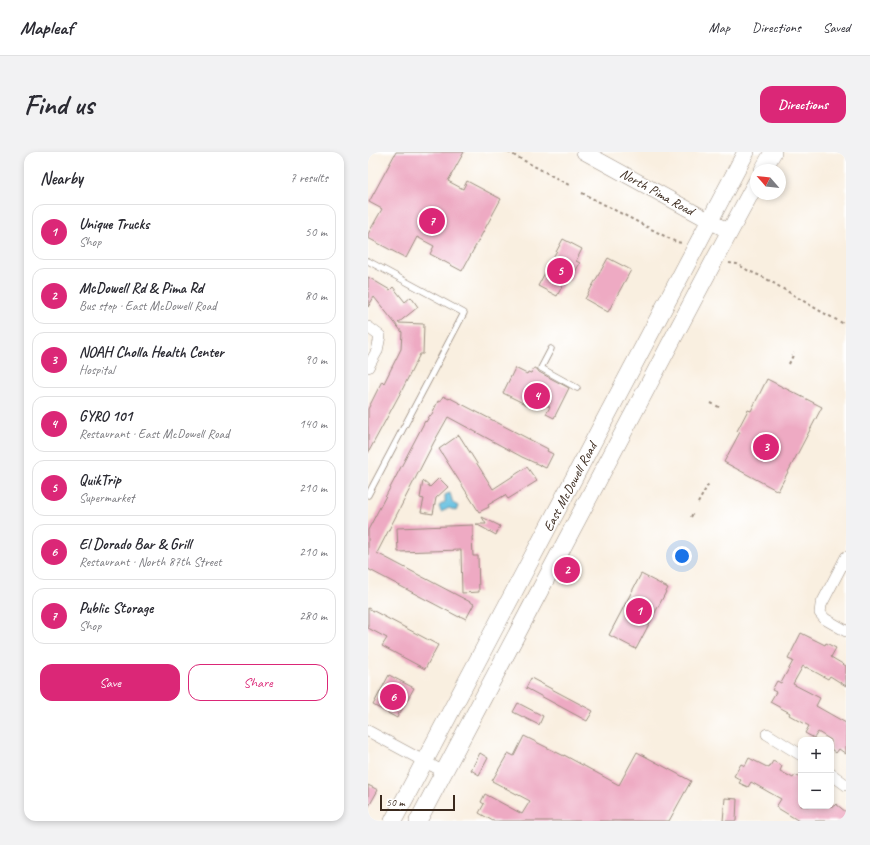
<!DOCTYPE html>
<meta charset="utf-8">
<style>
:root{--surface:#fff;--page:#f2f2f3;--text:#2b2b33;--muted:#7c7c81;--line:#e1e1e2;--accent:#db2777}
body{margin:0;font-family:Caveat,sans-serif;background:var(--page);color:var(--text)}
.controls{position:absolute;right:12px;bottom:12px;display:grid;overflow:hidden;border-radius:8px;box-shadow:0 2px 6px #0003}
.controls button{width:36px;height:36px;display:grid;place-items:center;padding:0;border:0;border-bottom:1px solid var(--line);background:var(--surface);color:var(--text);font:20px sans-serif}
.compass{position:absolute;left:382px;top:12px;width:36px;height:36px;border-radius:50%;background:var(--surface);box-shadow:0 2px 6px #0003;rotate:298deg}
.scale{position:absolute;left:12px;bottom:10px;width:75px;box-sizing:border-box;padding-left:4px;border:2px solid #3b2a1e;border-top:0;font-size:11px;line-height:14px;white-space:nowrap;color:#3b2a1e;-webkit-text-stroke:3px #fff;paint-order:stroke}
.you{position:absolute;left:314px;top:404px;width:14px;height:14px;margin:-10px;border:3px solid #fff;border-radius:50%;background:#1a73e8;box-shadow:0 0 0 6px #1a73e833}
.badge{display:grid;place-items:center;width:26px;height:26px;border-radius:50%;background:var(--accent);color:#fff;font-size:13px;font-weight:700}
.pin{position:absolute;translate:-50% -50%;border:2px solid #fff;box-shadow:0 1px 4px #0006}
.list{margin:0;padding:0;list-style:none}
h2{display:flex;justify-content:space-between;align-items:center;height:52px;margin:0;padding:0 16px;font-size:17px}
h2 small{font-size:13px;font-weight:400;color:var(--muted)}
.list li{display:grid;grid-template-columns:26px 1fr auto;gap:12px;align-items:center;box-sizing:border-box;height:56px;margin:0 8px 8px;padding:0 8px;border:1px solid var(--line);border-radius:12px}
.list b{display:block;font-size:15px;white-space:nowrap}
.list p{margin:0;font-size:13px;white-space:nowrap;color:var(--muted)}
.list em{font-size:13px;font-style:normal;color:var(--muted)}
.actions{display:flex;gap:8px;padding:12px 16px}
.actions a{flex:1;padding:9px 0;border:1px solid var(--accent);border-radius:12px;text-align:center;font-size:14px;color:var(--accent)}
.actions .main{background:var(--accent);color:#fff}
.map{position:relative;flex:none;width:478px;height:669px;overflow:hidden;border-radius:12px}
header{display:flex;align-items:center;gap:24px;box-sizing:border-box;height:56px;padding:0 20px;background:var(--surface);border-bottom:1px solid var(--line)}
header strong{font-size:19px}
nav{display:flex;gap:22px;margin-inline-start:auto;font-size:14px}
.intro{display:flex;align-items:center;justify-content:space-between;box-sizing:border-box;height:96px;padding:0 24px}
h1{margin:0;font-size:28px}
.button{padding:10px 18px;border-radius:12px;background:var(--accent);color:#fff;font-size:14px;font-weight:700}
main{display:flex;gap:24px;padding:0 24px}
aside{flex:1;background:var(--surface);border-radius:12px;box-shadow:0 2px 6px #0003}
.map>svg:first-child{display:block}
.water{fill:#63c0e1;stroke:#4f7580}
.building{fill:#eeaac3}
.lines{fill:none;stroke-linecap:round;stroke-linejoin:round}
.lane-casing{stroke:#9a8c7f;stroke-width:7}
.street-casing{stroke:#9a8c7f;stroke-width:12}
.secondary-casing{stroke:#9a8c7f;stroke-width:16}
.primary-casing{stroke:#9a8c7f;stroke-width:18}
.path{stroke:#9a8c7f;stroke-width:2;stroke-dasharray:3 3;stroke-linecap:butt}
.lane{stroke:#fff;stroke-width:5.5}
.street{stroke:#fff;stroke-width:11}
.secondary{stroke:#fff;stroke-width:15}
.primary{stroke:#fff;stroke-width:17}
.labels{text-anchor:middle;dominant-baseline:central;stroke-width:3;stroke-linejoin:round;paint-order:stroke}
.street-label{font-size:14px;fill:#3b2a1e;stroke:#fff}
</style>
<header>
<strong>Mapleaf</strong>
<nav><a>Map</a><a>Directions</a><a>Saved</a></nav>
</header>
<div class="intro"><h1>Find us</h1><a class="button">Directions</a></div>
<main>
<aside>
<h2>Nearby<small>7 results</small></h2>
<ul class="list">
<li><span class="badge">1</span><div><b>Unique Trucks</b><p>Shop</p></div><em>50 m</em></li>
<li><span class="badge">2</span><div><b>McDowell Rd &amp; Pima Rd</b><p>Bus stop · East McDowell Road</p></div><em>80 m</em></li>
<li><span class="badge">3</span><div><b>NOAH Cholla Health Center</b><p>Hospital</p></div><em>90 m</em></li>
<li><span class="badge">4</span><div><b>GYRO 101</b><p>Restaurant · East McDowell Road</p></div><em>140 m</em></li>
<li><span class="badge">5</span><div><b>QuikTrip</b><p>Supermarket</p></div><em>210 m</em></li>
<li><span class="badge">6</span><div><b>El Dorado Bar &amp; Grill</b><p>Restaurant · North 87th Street</p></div><em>210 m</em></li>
<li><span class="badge">7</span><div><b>Public Storage</b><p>Shop</p></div><em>280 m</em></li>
</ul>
<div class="actions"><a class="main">Save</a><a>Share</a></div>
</aside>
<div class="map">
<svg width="478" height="669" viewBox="0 0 478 669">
<rect width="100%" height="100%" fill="#fff"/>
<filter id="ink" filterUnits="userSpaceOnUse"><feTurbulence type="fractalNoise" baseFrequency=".025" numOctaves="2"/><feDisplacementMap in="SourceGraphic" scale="8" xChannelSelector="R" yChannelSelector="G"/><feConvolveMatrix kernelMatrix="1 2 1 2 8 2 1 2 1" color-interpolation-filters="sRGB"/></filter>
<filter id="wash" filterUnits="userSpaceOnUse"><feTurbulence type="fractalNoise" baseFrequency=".012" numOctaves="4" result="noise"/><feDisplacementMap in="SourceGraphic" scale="16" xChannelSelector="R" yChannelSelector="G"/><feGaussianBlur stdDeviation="0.9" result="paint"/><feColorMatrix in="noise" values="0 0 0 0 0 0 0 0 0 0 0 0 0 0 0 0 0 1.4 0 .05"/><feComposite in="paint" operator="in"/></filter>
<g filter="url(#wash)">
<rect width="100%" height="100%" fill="#f9efe0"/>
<!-- water -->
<path class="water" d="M82,341L85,351L90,354L88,359L81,356L73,360L71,354L77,350V343L79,342Z"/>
<g id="blocks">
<!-- building -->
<g class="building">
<path d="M28,0H96L80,29L95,37L99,29L133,47L94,119L62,102L66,94L49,85L38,106L0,86V82L14,57L1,50Z"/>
<path d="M195,87L214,97L208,109L212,111L202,129L198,127L189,144L170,134Z"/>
<path d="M240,106L263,118L240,160L217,147Z"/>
<path d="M0,125L22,138L25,135L37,150L43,145L50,155L30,171L56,172L55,202H52L35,236L0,301V257L14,229L16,231L33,197L34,180L6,145L0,155Z"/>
<path d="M147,216L159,222L160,220L163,221L166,216L169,217L171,220L201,236L186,266L178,262L182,255L165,246L161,254L135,241Z"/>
<path d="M399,227L454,255L410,339L356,310L372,280L369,279L380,258L383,259Z"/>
<path d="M75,244L81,247L82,246L180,297L179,299L185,302L178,316L154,305L80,265L66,290L9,401L106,452L98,467L92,464L91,465L0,417V378L57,269L58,270L62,263L63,264L70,249L72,250Z"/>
<path d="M91,283L125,337L159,315L169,329L140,347L137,343L120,353L121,355L111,360L71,297Z"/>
<path d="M71,326L80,335L68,346L65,362L53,360L56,347L52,346L55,329L62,335Z"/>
<path d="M114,365L132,374L128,383L108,372H118Z"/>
<path d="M105,373V384L104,385L105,404H110L111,440L94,441L93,398L30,400L29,376Z"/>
<path d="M273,422L300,436L268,497L241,483Z"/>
<path d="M0,456L70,493L57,517L14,494L19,486L0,476Z"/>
<path d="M433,481L457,493L458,491L468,496L463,505L478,514V534L462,524L460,527L438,515V516L435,514L425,532L452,546L448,554L478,571V602L471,597L468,601L463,597V588L450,580L446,586L437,581L441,574L421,563L422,561L402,550L408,540L404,538L409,529L413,531L425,509L420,507Z"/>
<path d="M21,523L46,536L32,561H31L29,566L5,553Z"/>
<path d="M163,526L225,559L219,569L158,536Z"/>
<path d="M150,551L175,564L171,573L145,560Z"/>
<path d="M156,584L196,604V603L251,633L269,600L323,629L301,669H125L111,661L116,652L113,650L117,642L154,662L162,649L124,629L140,601L146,604Z"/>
<path d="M112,601L120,606L111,623L103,618Z"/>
<path d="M381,606L401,616L405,609L414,614L412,619L425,626L427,623L433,626V654H466L468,652L478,660V665L475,669H431L408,655L413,647L383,630L380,635L371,631L373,628L366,624L373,612L377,614Z"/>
<path d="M0,633L10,638L0,656Z"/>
<path d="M357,646L369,647L368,669H355Z"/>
</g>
</g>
</g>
<g filter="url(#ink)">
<use href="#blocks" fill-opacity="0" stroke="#9a8c7f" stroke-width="1"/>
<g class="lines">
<!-- lane casing -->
<g class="lane-casing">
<g id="lane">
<path d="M0,109L96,161L0,343"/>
<path d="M183,197L173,216L209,236"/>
</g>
</g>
<!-- street casing -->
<g class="street-casing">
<g id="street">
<path d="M0,175L12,184L9,199L0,215"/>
<path d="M478,405L453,453L452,461L457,467L478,479"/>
<path d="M0,579L76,620"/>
<path d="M399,582L433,603"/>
<path d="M463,622L478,633"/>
</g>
</g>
<!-- secondary casing -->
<g class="secondary-casing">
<path id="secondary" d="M216,0L362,80"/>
</g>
<!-- primary casing -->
<g class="primary-casing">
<g id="primary">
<path d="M395,18L405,0"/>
<path d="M25,669L378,0"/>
<path d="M50,669L348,105L388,31"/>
</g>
</g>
<!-- path -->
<g class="path">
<path d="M140,0L201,33"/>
<path d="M214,41L308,90L314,91"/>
<path d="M361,111L369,112L381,119L397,126L452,159L478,173"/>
<path d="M421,212L426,201"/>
<path d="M343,251L353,256"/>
<path d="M330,351L341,331"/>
<path d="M323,365L325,361"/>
</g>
<!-- lane -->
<use href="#lane" class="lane"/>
<!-- street -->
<use href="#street" class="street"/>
<!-- secondary -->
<use href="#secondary" class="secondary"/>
<!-- primary -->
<use href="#primary" class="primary"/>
</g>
</g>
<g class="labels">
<!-- street labels -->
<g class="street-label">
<text transform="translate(289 40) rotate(29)">North Pima Road</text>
<text transform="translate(202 335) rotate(-62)">East McDowell Road</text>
</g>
</g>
</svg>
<div class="controls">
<button>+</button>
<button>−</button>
</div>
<svg class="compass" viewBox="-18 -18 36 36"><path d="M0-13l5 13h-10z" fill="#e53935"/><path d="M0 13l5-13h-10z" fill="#7c7c81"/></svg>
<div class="scale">50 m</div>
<div class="you"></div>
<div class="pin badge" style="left:271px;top:459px">1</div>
<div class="pin badge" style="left:199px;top:418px">2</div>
<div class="pin badge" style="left:398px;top:295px">3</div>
<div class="pin badge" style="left:169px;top:244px">4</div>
<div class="pin badge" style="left:192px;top:119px">5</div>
<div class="pin badge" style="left:25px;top:545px">6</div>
<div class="pin badge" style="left:64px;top:69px">7</div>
</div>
</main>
